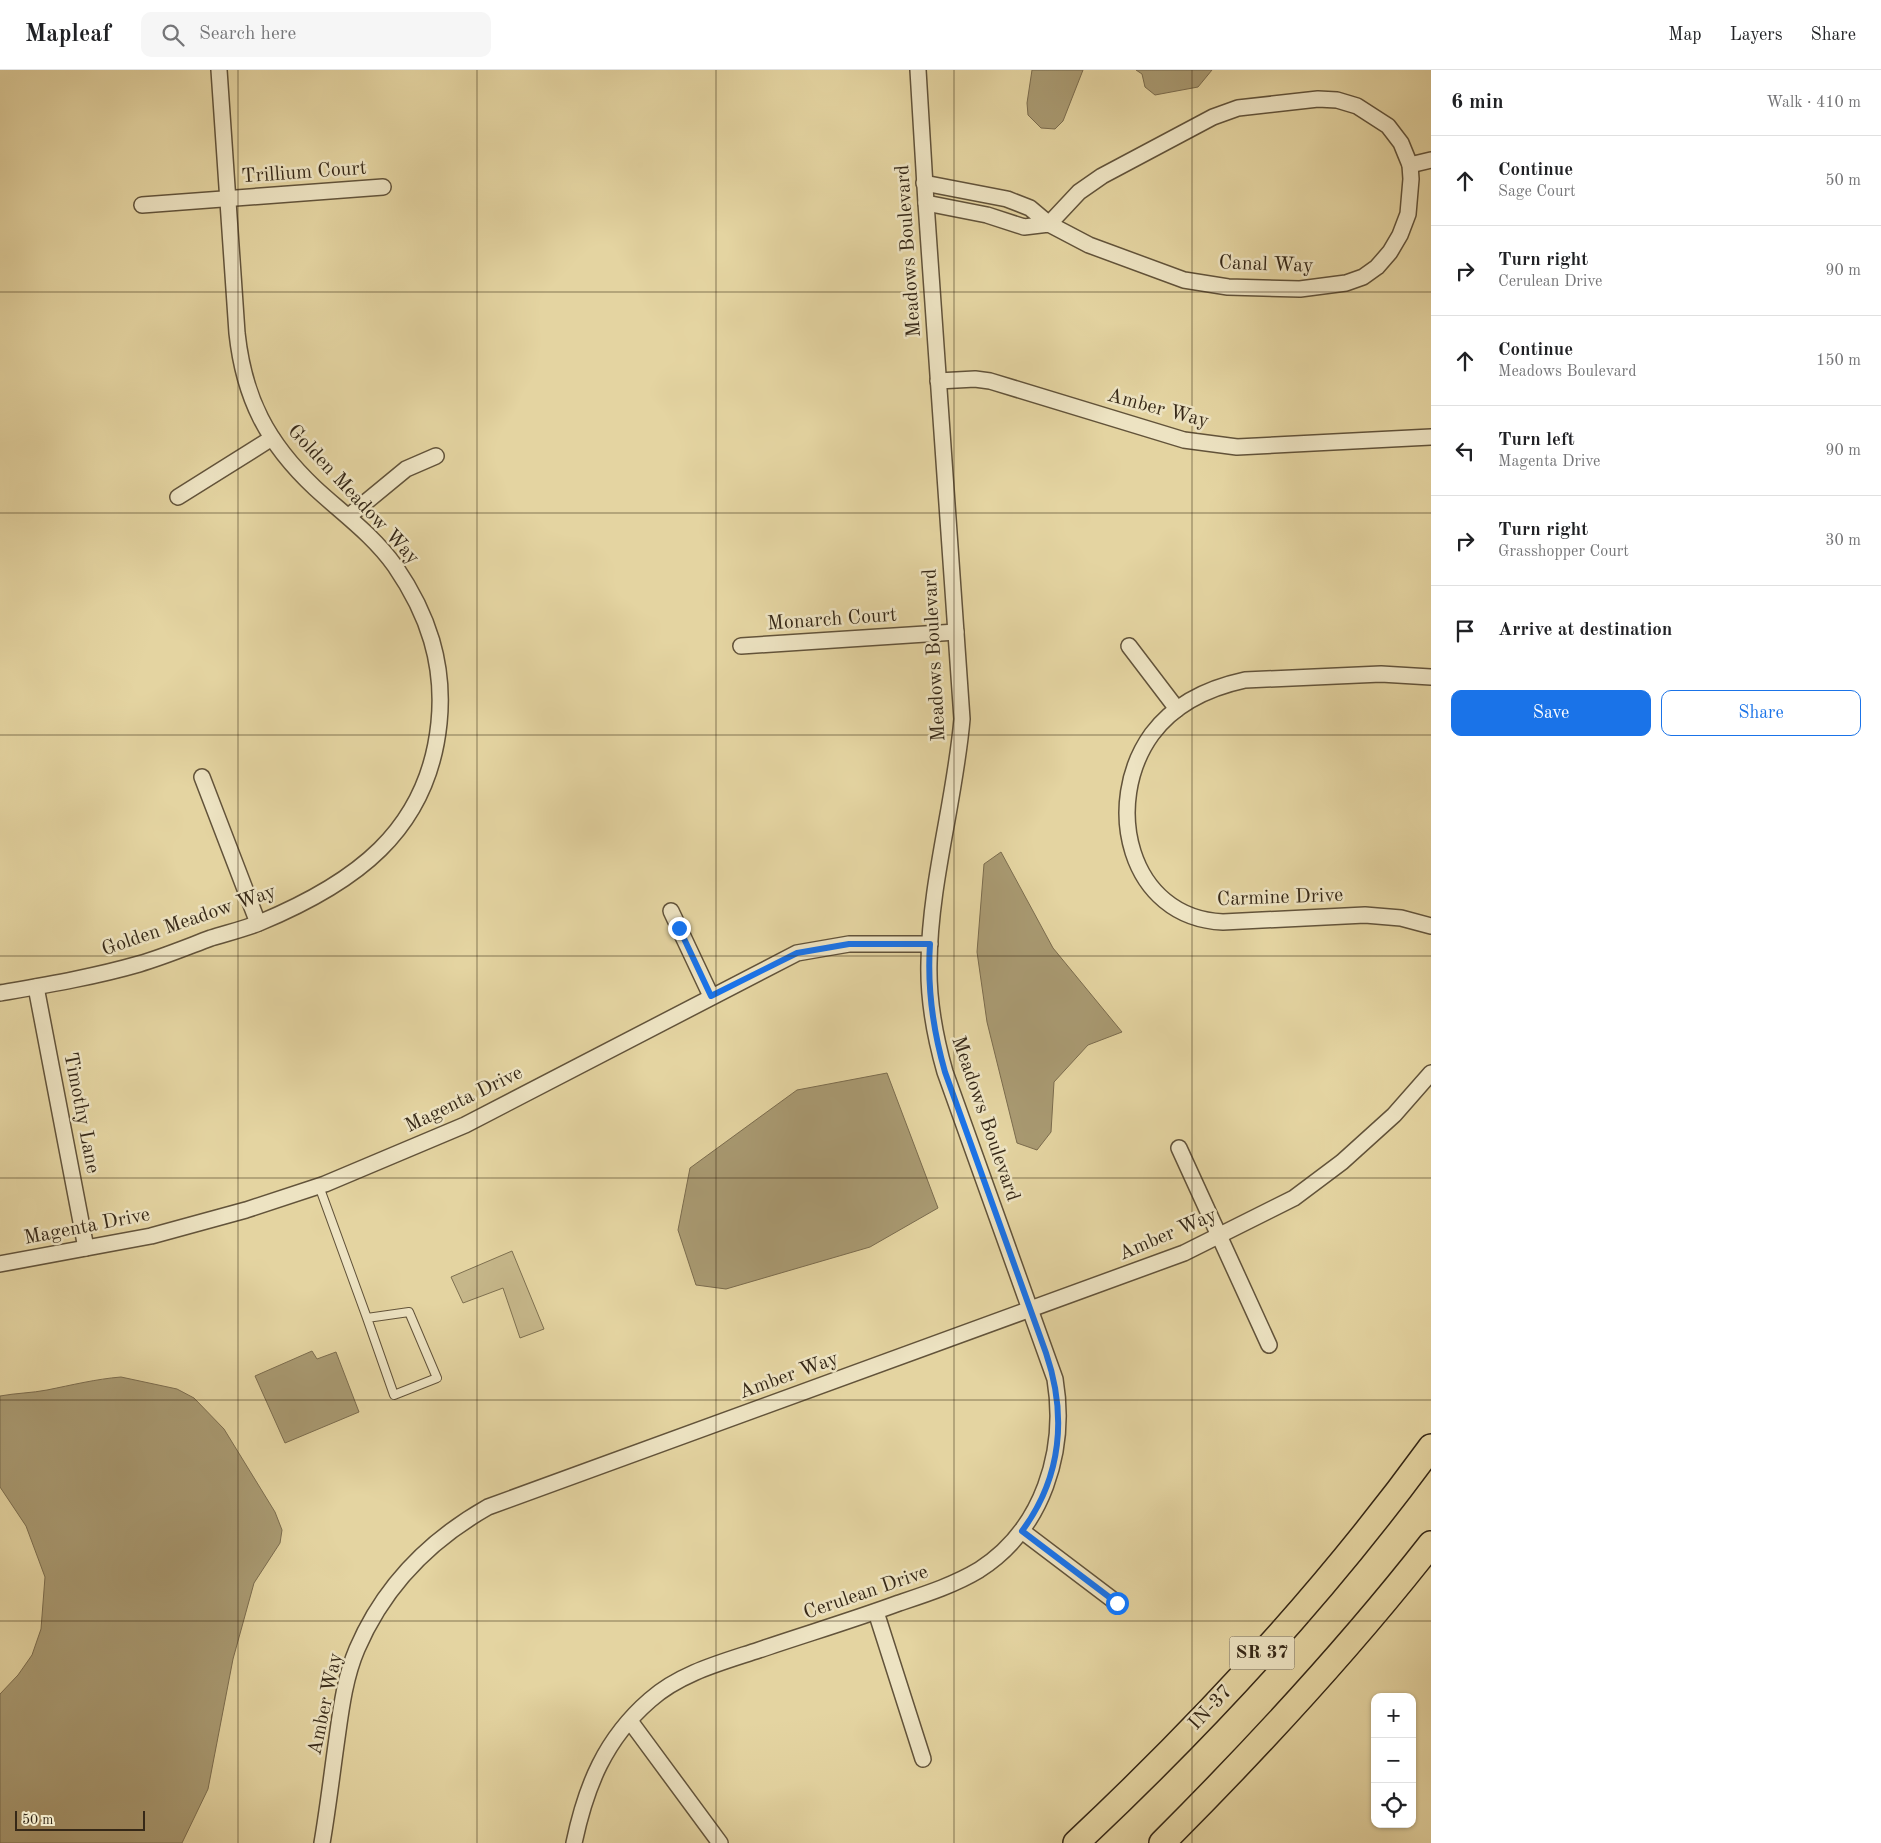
<!DOCTYPE html>
<meta charset="utf-8">
<style>
:root{--surface:#fff;--page:#f6f6f6;--text:#202124;--muted:#757577;--line:#e0e0e0;--accent:#1a73e8}
body{margin:0;font-family:"Old Standard TT",serif;background:var(--page);color:var(--text)}
.controls{position:absolute;right:15px;bottom:15px;display:grid;overflow:hidden;border-radius:10px;box-shadow:0 1px 4px #0004}
.controls button{width:45px;height:45px;display:grid;place-items:center;padding:0;border:0;border-bottom:1px solid var(--line);background:var(--surface);color:var(--text);font:25px sans-serif}
.scale{position:absolute;left:15px;bottom:12px;width:130px;box-sizing:border-box;padding-left:5px;border:2px solid #362817;border-top:0;font-size:14px;line-height:18px;white-space:nowrap;color:#362817;-webkit-text-stroke:4px #ede3c2;paint-order:stroke}
.stop{position:absolute;width:15px;height:15px;margin:-11px;border:4px solid #1a73e8;border-radius:50%;background:#fff}
.stop.end{background:#1a73e8;border-color:#fff;box-shadow:0 1px 5px #0008}
.list{margin:0;padding:0;list-style:none}
h2{display:flex;justify-content:space-between;align-items:center;height:65px;margin:0;padding:0 20px;font-size:21px}
h2 small{font-size:16px;font-weight:400;color:var(--muted)}
.list li{display:grid;grid-template-columns:32px 1fr auto;gap:15px;align-items:center;box-sizing:border-box;height:90px;padding:0 20px;border-top:1px solid var(--line)}
.list b{display:block;font-size:19px;white-space:nowrap}
.list p{margin:0;font-size:16px;white-space:nowrap;color:var(--muted)}
.list em{font-size:16px;font-style:normal;color:var(--muted)}
.actions{display:flex;gap:10px;padding:15px 20px}
.actions a{flex:1;padding:11px 0;border:1px solid var(--accent);border-radius:10px;text-align:center;font-size:18px;color:var(--accent)}
.actions .main{background:var(--accent);color:#fff}
.icon{flex:none;width:28px;height:28px;fill:none;stroke:currentColor;stroke-width:2;stroke-linecap:round;stroke-linejoin:round}
.map{position:relative;flex:none;width:1431px;height:1773px;overflow:hidden}
header{display:flex;align-items:center;gap:30px;box-sizing:border-box;height:70px;padding:0 25px;background:var(--surface);border-bottom:1px solid var(--line)}
header strong{font-size:24px}
nav{display:flex;gap:28px;margin-inline-start:auto;font-size:18px}
.search{width:350px;height:45px;background:var(--page);display:flex;align-items:center;gap:12px;box-sizing:border-box;padding:0 18px;border-radius:10px;color:var(--muted);font-size:19px}
main{display:flex}
aside{flex:1;background:var(--surface)}
.map>svg:first-child{display:block}
.green{fill:#c6b78a;stroke:#7e7050}
.water{fill:#a99a72;stroke:#7b6c4e}
.lines{fill:none;stroke-linecap:round;stroke-linejoin:round}
.service-casing{stroke:#62533a;stroke-width:10}
.minor-casing{stroke:#62533a;stroke-width:18}
.trunk-casing{stroke:#362817;stroke-width:28}
.service{stroke:#ede3c2;stroke-width:8}
.minor{stroke:#ede3c2;stroke-width:15}
.trunk{stroke:#e4d4a1;stroke-width:25}
.route{stroke:#1a73e8;stroke-width:6}
.grid{fill:none;stroke:#362817;stroke-width:1;stroke-opacity:0.55}
.labels{text-anchor:middle;dominant-baseline:central;stroke-width:5;stroke-linejoin:round;paint-order:stroke}
.shield{fill:#ede3c2;stroke:#6d604a;stroke-width:1}
.shield-label{font-size:19px;font-weight:bold;fill:#362817}
.street-label{font-size:20px;fill:#362817;stroke:#ede3c2}
</style>
<header>
<strong>Mapleaf</strong>
<div class="search"><svg class="icon" aria-label="search" viewBox="0 0 24 24"><circle cx="10" cy="10" r="6"/><path d="M15 15l6 6"/></svg>Search here</div>
<nav><a>Map</a><a>Layers</a><a>Share</a></nav>
</header>
<main>
<div class="map">
<svg width="1431" height="1773" viewBox="0 0 1431 1773">
<rect width="100%" height="100%" fill="#e4d4a1"/>
<filter id="stains"><feTurbulence type="fractalNoise" baseFrequency=".004" numOctaves="4"/><feColorMatrix values="0 0 0 0 .2 0 0 0 0 .09 0 0 0 0 .02 0 0 0 .5 -.17"/></filter>
<radialGradient id="worn" r=".72"><stop offset=".6" stop-color="#630" stop-opacity="0"/><stop offset="1" stop-color="#630" stop-opacity=".3"/></radialGradient>
<!-- green -->
<path class="green" d="M512,1181L544,1259L520,1268L503,1218L463,1233L451,1207Z"/>
<!-- water -->
<g class="water">
<path d="M1032,0H1083L1063,51L1055,59L1041,58L1028,45L1027,33Z"/>
<path d="M1136,0H1212L1198,17L1155,25L1145,17L1142,4Z"/>
<path d="M1001,782L1053,878L1122,962L1088,975L1054,1012L1051,1062L1037,1080L1017,1073L987,952L977,882L984,794Z"/>
<path d="M887,1003L938,1138L870,1177L726,1219L696,1215L678,1160L690,1098L797,1020Z"/>
<path d="M312,1281L317,1289L336,1282L359,1342L285,1373L255,1306Z"/>
<path d="M121,1307L177,1319L194,1328L224,1359L275,1442L282,1460L280,1473L254,1513L233,1589L208,1719L182,1773H0V1624L18,1605L32,1585L41,1559L45,1507L26,1456L0,1417V1326C16,1323 32,1323 47,1320C72,1315 96,1309 121,1307Z"/>
</g>
<g class="lines">
<!-- service casing -->
<g class="service-casing">
<path id="service" d="M319,1116L367,1248L409,1242L437,1308L394,1325L367,1248"/>
</g>
<!-- minor casing -->
<g class="minor-casing">
<g id="minor">
<path d="M1410,95L1431,90"/>
<path d="M924,113L1007,129L1030,138L1049,154L1089,175L1184,210L1228,217L1300,219L1346,213L1363,207L1377,197L1390,182L1400,165L1408,144L1411,109L1410,95L1401,73L1388,56L1357,36L1337,30L1318,29L1238,38L1213,47L1102,106L1079,122L1049,154L1024,157L987,145L926,133"/>
<path d="M142,135L383,117"/>
<path d="M938,311L975,309L990,311L1184,370L1237,377L1431,367"/>
<path d="M178,427L272,368"/>
<path d="M349,446L406,399L436,386"/>
<path d="M741,576L956,562"/>
<path d="M1129,576L1177,639"/>
<path d="M1431,607L1381,604L1245,610C1208,618 1175,633 1152,664C1102,733 1128,848 1223,852L1365,845L1401,848L1431,856"/>
<path d="M202,707L258,853"/>
<path d="M671,841L711,926"/>
<path d="M36,917L86,1178"/>
<path d="M0,923C46,915 94,907 139,894C163,887 187,877 211,868C227,863 244,859 259,853C353,814 428,762 439,653C445,594 428,544 395,496C373,465 342,443 315,418C267,373 244,328 237,263L219,0"/>
<path d="M1179,1078L1269,1275"/>
<path d="M0,1194L151,1166L246,1140L325,1114L465,1055L797,883L849,874H930"/>
<path d="M1022,1461L1117,1533"/>
<path d="M876,1542L923,1689"/>
<path d="M630,1651L720,1773"/>
<path d="M322,1773C328,1738 332,1703 337,1668C341,1639 345,1607 357,1579C384,1516 428,1471 488,1437L1184,1183L1294,1128L1342,1092L1394,1045L1431,1003"/>
<path d="M574,1773C586,1716 605,1669 650,1630C680,1603 723,1592 759,1580C806,1564 853,1550 899,1533C926,1524 954,1515 979,1500C1043,1459 1067,1381 1055,1309L945,1002C935,967 928,930 929,893C930,811 955,731 962,649L926,133L918,0"/>
</g>
</g>
<!-- trunk casing -->
<g class="trunk-casing">
<g id="trunk">
<path d="M1076,1773C1205,1652 1327,1520 1431,1377"/>
<path d="M1162,1773C1257,1678 1348,1580 1431,1474"/>
</g>
</g>
<!-- service -->
<use href="#service" class="service"/>
<!-- minor -->
<use href="#minor" class="minor"/>
<!-- trunk -->
<use href="#trunk" class="trunk"/>
</g>
<g class="lines">
<!-- route -->
<path class="route" d="M679,858L711,926L797,883L849,874H930C927,918 933,960 945,1002L1046,1283C1067,1345 1062,1407 1022,1461L1117,1533"/>
</g>
<!-- grid -->
<path class="grid" d="M238,0V1773M477,0V1773M716,0V1773M954,0V1773M1192,0V1773M0,222H1431M0,443H1431M0,665H1431M0,886H1431M0,1108H1431M0,1330H1431M0,1551H1431"/>
<g class="labels">
<!-- shield labels -->
<rect class="shield" x="1229.5" y="1566.5" width="65" height="33" rx="4"/>
<g class="shield-label">
<text x="1262" y="1583">SR 37</text>
</g>
<!-- street labels -->
<g class="street-label">
<text transform="translate(304 103) rotate(-4)">Trillium Court</text>
<text transform="translate(909 181) rotate(-94)">Meadows Boulevard</text>
<text transform="translate(1266 195) rotate(2)">Canal Way</text>
<text transform="translate(1158 339) rotate(15)">Amber Way</text>
<text transform="translate(353 425) rotate(47)">Golden Meadow Way</text>
<text transform="translate(832 550) rotate(-4)">Monarch Court</text>
<text transform="translate(935 585) rotate(-93)">Meadows Boulevard</text>
<text transform="translate(1280 828) rotate(-2)">Carmine Drive</text>
<text transform="translate(189 851) rotate(-19)">Golden Meadow Way</text>
<text transform="translate(464 1030) rotate(-26)">Magenta Drive</text>
<text transform="translate(81 1043) rotate(79)">Timothy Lane</text>
<text transform="translate(985 1049) rotate(71)">Meadows Boulevard</text>
<text transform="translate(87 1157) rotate(-11)">Magenta Drive</text>
<text transform="translate(1168 1165) rotate(-23)">Amber Way</text>
<text transform="translate(789 1306) rotate(-20)">Amber Way</text>
<text transform="translate(866 1523) rotate(-19)">Cerulean Drive</text>
<text transform="translate(326 1634) rotate(-78)">Amber Way</text>
<text transform="translate(1211 1638) rotate(-47)">IN-37</text>
</g>
</g>
<rect width="100%" height="100%" filter="url(#stains)"/>
<rect width="100%" height="100%" fill="url(#worn)"/>
</svg>
<div class="controls">
<button>+</button>
<button>−</button>
<button><svg class="icon" aria-label="locate" viewBox="0 0 24 24"><circle cx="12" cy="12" r="6"/><path d="M12 2v4M12 18v4M2 12h4M18 12h4"/></svg></button>
</div>
<div class="scale">50 m</div>
<div class="stop" style="left:1117px;top:1533px"></div>
<div class="stop end" style="left:679px;top:858px"></div>
</div>
<aside>
<h2>6 min<small>Walk · 410 m</small></h2>
<ul class="list">
<li><svg class="icon" aria-label="ahead" viewBox="0 0 24 24"><path d="M12 20V5M6 11l6-6 6 6"/></svg><div><b>Continue</b><p>Sage Court</p></div><em>50 m</em></li>
<li><svg class="icon" aria-label="right" viewBox="0 0 24 24"><path d="M7 20v-9h11M14 6l5 5-5 5"/></svg><div><b>Turn right</b><p>Cerulean Drive</p></div><em>90 m</em></li>
<li><svg class="icon" aria-label="ahead" viewBox="0 0 24 24"><path d="M12 20V5M6 11l6-6 6 6"/></svg><div><b>Continue</b><p>Meadows Boulevard</p></div><em>150 m</em></li>
<li><svg class="icon" aria-label="left" viewBox="0 0 24 24"><path d="M17 20v-9H6M10 6l-5 5 5 5"/></svg><div><b>Turn left</b><p>Magenta Drive</p></div><em>90 m</em></li>
<li><svg class="icon" aria-label="right" viewBox="0 0 24 24"><path d="M7 20v-9h11M14 6l5 5-5 5"/></svg><div><b>Turn right</b><p>Grasshopper Court</p></div><em>30 m</em></li>
<li><svg class="icon" aria-label="arrive" viewBox="0 0 24 24"><path d="M6 21V4h12l-3 4 3 4H6"/></svg><div><b>Arrive at destination</b></div></li>
</ul>
<div class="actions"><a class="main">Save</a><a>Share</a></div>
</aside>
</main>
